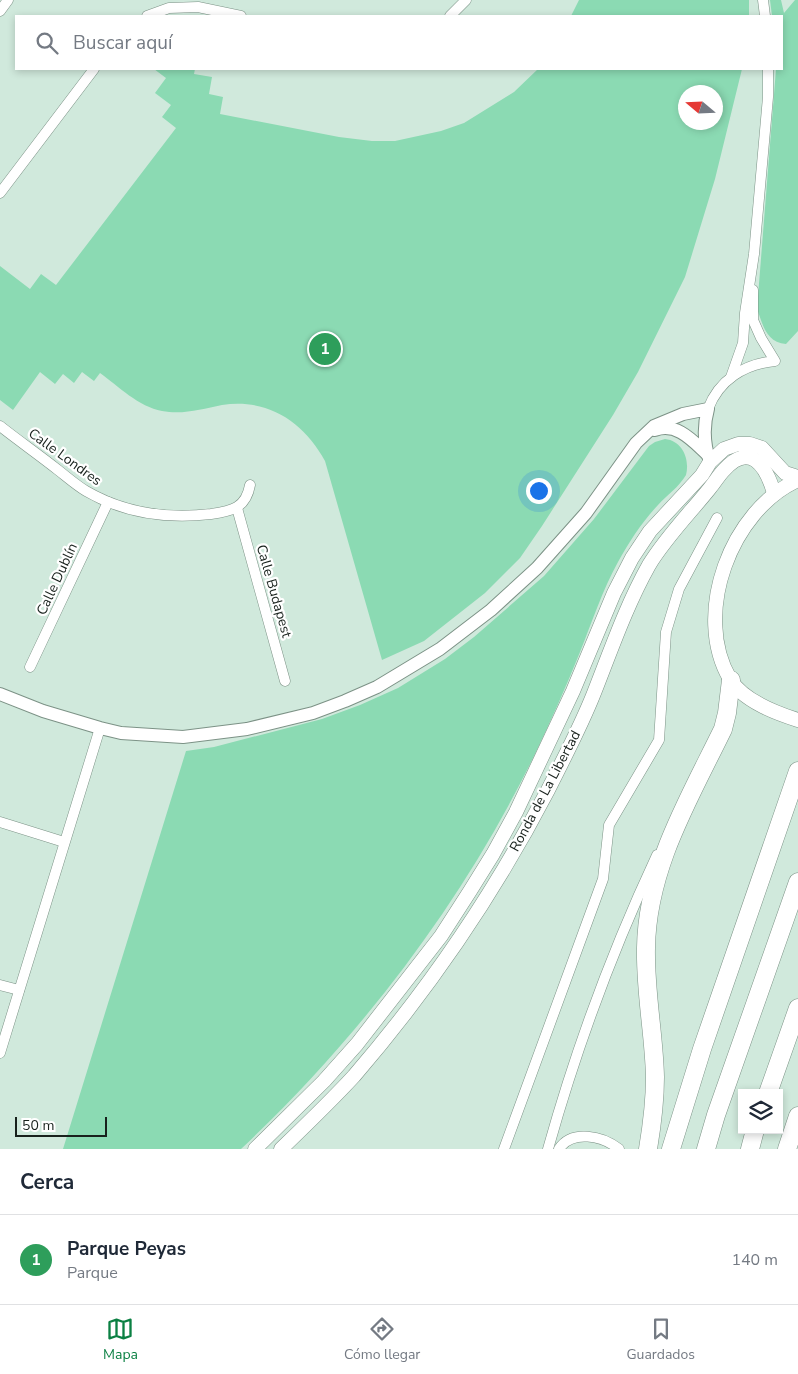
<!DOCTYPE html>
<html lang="es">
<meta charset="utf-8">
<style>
:root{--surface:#fff;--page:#f2f2f3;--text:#1f2937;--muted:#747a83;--line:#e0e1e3;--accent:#0b8043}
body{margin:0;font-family:"Nunito Sans",sans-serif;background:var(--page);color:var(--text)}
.controls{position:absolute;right:15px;bottom:15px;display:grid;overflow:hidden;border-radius:0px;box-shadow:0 2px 8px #0003}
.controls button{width:45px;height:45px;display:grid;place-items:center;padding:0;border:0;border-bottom:1px solid var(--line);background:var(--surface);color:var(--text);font:25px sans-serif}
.compass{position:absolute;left:678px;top:85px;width:45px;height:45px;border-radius:50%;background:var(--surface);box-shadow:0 2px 8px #0003;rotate:289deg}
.scale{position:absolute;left:15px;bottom:12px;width:92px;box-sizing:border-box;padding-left:5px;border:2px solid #18211c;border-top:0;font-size:14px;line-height:18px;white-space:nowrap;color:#18211c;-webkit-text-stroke:4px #fff;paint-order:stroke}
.you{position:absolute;left:538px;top:490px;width:18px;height:18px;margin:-12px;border:4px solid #fff;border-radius:50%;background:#1a73e8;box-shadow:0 0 0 8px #1a73e833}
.badge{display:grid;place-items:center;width:32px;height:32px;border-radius:50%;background:var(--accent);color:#fff;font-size:16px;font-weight:700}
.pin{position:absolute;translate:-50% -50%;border:2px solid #fff;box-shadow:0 1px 5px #0006}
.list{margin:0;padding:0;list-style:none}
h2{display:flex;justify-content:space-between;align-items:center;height:65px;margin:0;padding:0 20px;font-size:21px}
h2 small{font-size:16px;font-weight:400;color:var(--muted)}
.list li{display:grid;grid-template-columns:32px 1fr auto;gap:15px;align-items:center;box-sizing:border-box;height:90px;padding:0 20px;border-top:1px solid var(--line)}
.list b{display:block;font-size:19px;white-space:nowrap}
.list p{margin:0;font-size:16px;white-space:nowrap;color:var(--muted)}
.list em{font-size:16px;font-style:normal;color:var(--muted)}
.icon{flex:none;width:28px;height:28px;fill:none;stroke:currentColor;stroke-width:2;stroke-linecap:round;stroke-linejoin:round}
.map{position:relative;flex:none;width:798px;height:1149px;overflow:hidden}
.search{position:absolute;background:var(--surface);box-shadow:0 2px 8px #0003;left:15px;right:15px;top:15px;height:55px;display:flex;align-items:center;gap:12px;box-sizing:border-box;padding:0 18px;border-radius:0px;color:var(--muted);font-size:19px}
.sheet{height:155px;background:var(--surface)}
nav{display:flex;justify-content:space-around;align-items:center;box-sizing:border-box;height:70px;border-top:1px solid var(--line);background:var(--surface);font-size:14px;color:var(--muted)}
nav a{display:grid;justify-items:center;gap:2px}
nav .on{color:var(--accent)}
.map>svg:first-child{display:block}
.green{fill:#8bdab3;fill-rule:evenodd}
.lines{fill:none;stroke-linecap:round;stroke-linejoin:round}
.minor-casing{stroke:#7c9286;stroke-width:11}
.tertiary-casing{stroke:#7c9286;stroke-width:14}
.secondary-casing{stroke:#7c9286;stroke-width:15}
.motorway-casing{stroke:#7c9286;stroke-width:19}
.minor{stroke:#fff;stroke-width:10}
.tertiary{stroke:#fff;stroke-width:12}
.secondary{stroke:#fff;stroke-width:14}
.motorway{stroke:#fff;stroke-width:18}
.labels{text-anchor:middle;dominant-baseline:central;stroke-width:4.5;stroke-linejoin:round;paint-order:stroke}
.street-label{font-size:14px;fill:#18211c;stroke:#fff}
</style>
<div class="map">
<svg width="798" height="1149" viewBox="0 0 798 1149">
<rect width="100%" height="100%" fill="#d0e9dc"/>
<!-- green -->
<g class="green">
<path d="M579,0H749V16H571Z"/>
<path d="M770,0H781L784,13L795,0H798V331L786,344C766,342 763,325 757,309L776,69H782V16H772Z"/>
<path d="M154,69H195L194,74L212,77L209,94L223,97L220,114L339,137L372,141H395L441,131L464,123L514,92L538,69H742L715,179L685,277L638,372L613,415L542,526L520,558L485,593L424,641L382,660L325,461C304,422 268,398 222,405C202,409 183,415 162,411C139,407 118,386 100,373L94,381L82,372L74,383L63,374L55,384L40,372L13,410L0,400V266L30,289L41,274L56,285L176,128L162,117L171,105L155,93L166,78ZM686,92H716V122H686Z"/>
<path d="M665,439C683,441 690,460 686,475C679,487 667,495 658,505C642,522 629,542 618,562C602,591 592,622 580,652C566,687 551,720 535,754C463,902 361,1036 241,1149H63L186,751L214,747L322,719L360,705L398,688L445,659L474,637L544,576L594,519L649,446L655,442Z"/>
</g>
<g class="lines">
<!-- minor casing -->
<g class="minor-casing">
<g id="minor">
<path d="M763,0L765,16"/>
<path d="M0,11L8,0"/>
<path d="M147,16L169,8L198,7L241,16"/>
<path d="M450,16L466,0"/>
<path d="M0,193L94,69"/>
<path d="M731,377L743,343L745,313L754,254L768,97V69"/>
<path d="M708,409C719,380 744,364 775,361L761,338L753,320V290"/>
<path d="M0,426C19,441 39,455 58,470C67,477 76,485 86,491C124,513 168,519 211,514C232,511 246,508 250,485"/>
<path d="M237,508L285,681"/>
<path d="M30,667L108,502"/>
<path d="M0,822L64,842"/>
<path d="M0,985L19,990"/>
<path d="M0,1053L100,728"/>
<path d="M504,1149L603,879L609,825L659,740L666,632L679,589L717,518"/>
<path d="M548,1149C576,1049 613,949 657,855"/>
<path d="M559,1149C572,1129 603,1136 619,1149"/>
</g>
</g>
<!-- tertiary casing -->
<g class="tertiary-casing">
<g id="tertiary">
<path d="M655,430C676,422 692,440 706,453"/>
<path d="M0,694L43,711L100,728L121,733L183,737L247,729L313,713L345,701L377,687L440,649L491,610L537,568L586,513L636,443L654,426L683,414L708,409C703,427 704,445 710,462"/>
</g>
</g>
<!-- secondary casing -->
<g class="secondary-casing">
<g id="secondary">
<path d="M798,480C731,510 692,614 730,679C743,701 776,713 798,720"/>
<path d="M255,1149L324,1081L357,1044L441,936L470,891L493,854L516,812L573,691L614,593L632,558L650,531L702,475L710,462L724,449L738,444H750L762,448L785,473L798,477"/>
<path d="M281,1149C306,1125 331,1101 354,1076C429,989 495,892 548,790C564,758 581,726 594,693C611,650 626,606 649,565C666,537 690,513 710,488C715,482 719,475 724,470C750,441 766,466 774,493"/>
</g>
</g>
<!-- motorway casing -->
<g class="motorway-casing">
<g id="motorway">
<path d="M768,1093L798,1008"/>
<path d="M648,1149C652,1125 655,1101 655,1077C654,1034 645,992 646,948C647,868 689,799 723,729L727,713L731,680"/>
<path d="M671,1149L702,1049L798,771"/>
<path d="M706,1149L716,1115L798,882"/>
<path d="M750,1149L755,1130"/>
<path d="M787,1149L798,1116"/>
</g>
</g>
<!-- minor -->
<use href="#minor" class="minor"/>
<!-- tertiary -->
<use href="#tertiary" class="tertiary"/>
<!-- secondary -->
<use href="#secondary" class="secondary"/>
<!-- motorway -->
<use href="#motorway" class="motorway"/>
</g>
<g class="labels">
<!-- street labels -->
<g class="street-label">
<text transform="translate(65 457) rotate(36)">Calle Londres</text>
<text transform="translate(57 579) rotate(-65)">Calle Dublín</text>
<text transform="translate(274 591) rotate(74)">Calle Budapest</text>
<text transform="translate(545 791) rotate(-62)">Ronda de La Libertad</text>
</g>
</g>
</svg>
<div class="controls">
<button><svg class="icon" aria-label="layers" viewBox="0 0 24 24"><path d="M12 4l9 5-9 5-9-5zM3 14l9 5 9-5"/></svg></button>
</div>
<svg class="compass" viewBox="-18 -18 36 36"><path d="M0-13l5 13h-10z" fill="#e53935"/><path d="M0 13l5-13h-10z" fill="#747a83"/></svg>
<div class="scale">50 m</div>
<div class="you"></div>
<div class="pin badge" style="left:325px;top:349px;background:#2e9e5b">1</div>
<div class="search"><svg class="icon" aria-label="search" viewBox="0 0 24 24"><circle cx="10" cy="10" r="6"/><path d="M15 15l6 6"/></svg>Buscar aquí</div>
</div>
<section class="sheet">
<h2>Cerca<small></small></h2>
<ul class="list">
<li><span class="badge" style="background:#2e9e5b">1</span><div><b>Parque Peyas</b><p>Parque</p></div><em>140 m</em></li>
</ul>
</section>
<nav>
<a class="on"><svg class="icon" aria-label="map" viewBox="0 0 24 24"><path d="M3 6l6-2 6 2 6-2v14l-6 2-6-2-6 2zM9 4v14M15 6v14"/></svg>Mapa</a>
<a><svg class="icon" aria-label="directions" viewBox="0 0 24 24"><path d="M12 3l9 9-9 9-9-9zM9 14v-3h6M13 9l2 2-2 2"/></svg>Cómo llegar</a>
<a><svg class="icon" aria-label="saved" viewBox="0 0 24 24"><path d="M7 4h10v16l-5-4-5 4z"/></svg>Guardados</a>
</nav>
